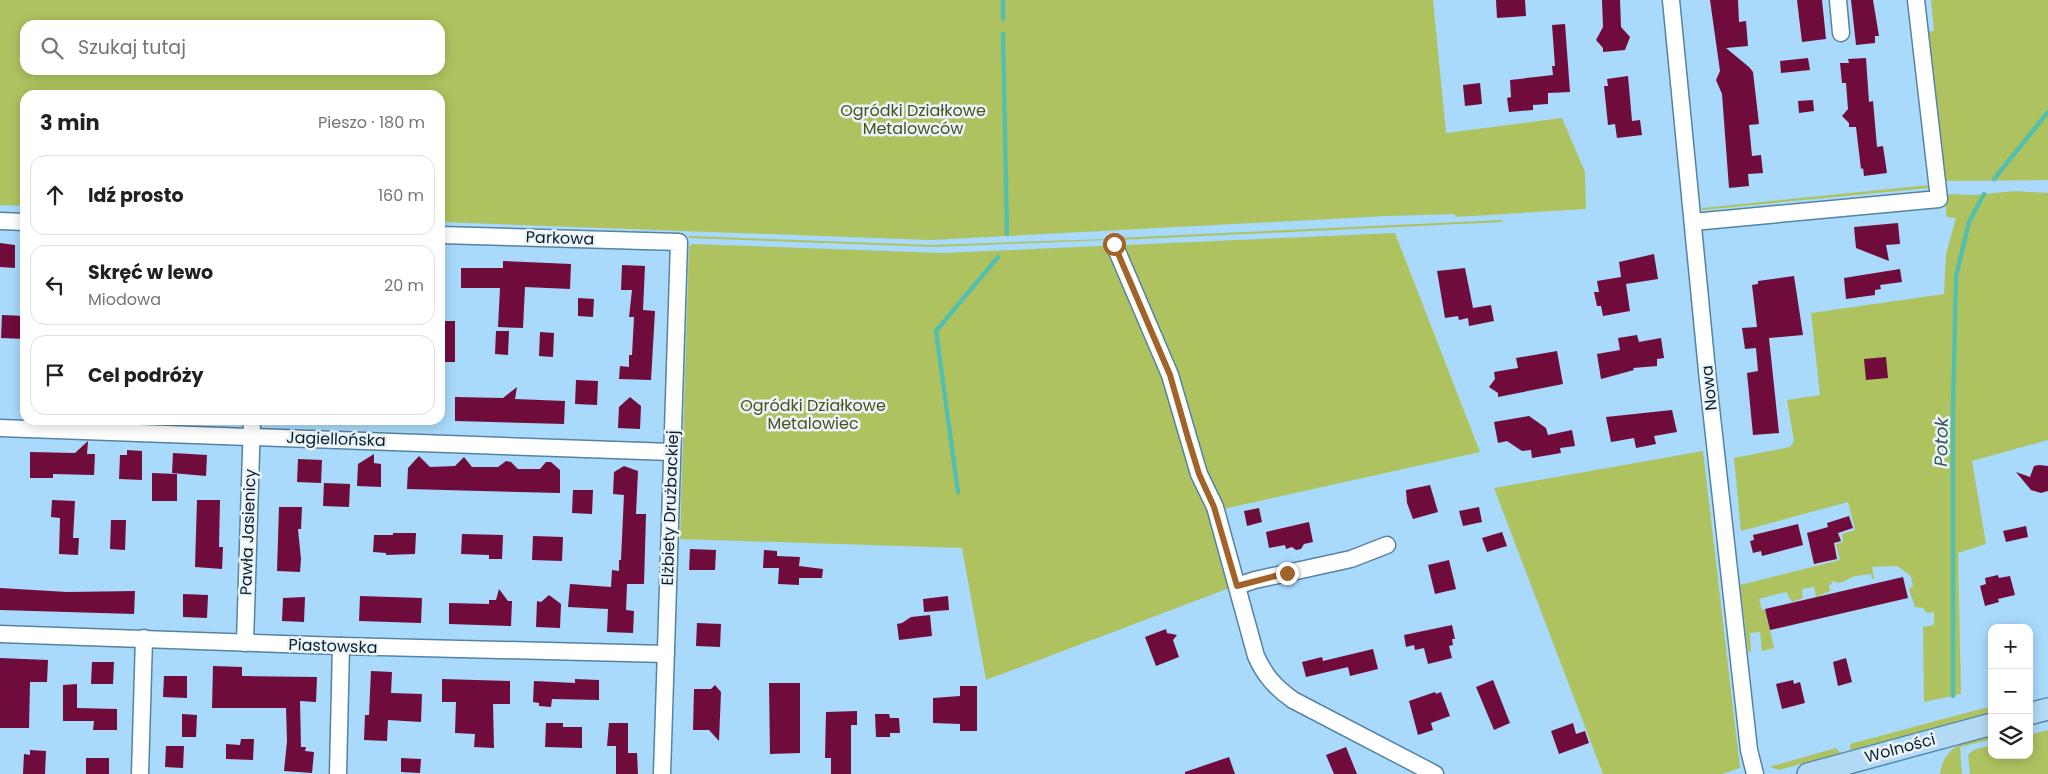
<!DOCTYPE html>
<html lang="pl">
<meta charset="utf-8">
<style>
:root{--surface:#fff;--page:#f2f2f2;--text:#202124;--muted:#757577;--line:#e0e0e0}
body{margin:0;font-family:Poppins,sans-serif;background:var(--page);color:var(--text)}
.controls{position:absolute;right:15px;bottom:15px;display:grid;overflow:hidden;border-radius:10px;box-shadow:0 2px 12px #0003}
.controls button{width:45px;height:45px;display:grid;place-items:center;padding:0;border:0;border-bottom:1px solid var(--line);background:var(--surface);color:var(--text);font:25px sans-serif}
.stop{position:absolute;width:15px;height:15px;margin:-11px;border:4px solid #a2632a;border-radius:50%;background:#fff}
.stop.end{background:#a2632a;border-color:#fff;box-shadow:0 1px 5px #0008}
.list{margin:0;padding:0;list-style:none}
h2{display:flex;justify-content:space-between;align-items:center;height:65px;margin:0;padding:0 20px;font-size:21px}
h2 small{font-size:16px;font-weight:400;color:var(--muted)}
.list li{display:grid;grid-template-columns:32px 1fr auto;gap:15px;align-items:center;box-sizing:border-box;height:80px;margin:0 10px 10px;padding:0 10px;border:1px solid var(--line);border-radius:15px}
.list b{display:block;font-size:19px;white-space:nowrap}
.list p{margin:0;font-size:16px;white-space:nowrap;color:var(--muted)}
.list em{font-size:16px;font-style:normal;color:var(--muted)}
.icon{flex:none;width:28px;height:28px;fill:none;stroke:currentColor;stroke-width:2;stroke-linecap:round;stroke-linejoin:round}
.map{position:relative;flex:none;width:2048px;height:774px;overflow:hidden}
.search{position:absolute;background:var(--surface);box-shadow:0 2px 12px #0003;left:20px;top:20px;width:425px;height:55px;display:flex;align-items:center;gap:12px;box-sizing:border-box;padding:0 18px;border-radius:15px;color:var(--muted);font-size:19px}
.panel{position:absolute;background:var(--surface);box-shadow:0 2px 12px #0003;left:20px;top:90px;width:425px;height:335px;border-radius:15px}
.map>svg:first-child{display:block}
.green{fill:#aec360;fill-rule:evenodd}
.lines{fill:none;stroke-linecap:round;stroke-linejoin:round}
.stream{stroke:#56bfac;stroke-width:4.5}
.building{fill:#700c3b}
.minor-casing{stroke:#5683a2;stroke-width:19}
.major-casing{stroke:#5788aa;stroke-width:24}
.minor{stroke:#fff;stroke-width:16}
.major{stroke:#b2daf5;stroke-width:21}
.route{stroke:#a2632a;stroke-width:6}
.labels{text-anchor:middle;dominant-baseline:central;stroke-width:5;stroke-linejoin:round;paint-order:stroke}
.park-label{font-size:16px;fill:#48531b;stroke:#ebf4fb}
.street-label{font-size:16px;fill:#0c1f2b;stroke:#ebf4fb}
.water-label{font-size:18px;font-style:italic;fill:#375851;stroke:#ebf4fb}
</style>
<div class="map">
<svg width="2048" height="774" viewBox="0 0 2048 774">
<rect width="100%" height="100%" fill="#a9d9fb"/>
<!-- green -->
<g class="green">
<path d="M0,0H1433L1446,133L1562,118L1585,172L1586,209L1455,217V214L1387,216L930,240L440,222V95H25V206L0,205ZM25,25H440V70H25Z"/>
<path d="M1931,0H2048V180L1943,181L1926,32L1934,31Z"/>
<path d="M1930,185L1928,188L1702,210V208Z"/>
<path d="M2016,191L2048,193V440L1972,461L1986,544L1958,553L1961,694L1924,702L1923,627L1934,625V612L1927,613L1923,608L1915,607L1909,589L1913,586L1911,576L1897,566L1872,567L1874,579H1872L1871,574L1855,576L1840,583L1831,581L1832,584L1829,585L1830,591L1816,597L1814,587L1802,589L1803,598L1792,602L1786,592L1759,599L1762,610L1765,609L1774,648L1762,651L1760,632L1750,633L1751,653L1748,651L1740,585L1840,560L1836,544L1843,542L1842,534L1855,530L1848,502L1741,531L1734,458L1790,447L1794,441L1787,400L1820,395L1811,313L1944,294L1946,254L1956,218L1947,217L1944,194L1974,195Z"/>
<path d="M1502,220V222L1118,240L1117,238Z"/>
<path d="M1395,233L1480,452L1223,509L1232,587L986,680L962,548L680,539L689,247L692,244L942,253Z"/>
<path d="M689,236L933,245L1106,239L1107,240L935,247L689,238Z"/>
<path d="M1703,451L1740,768L1722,774H1603L1494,488Z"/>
<path d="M1992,706V714L1850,750V744Z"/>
<path d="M2048,730V774H1970L1968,755L1973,750L1992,745V755H2029V735Z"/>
<path d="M1992,734V739L1960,747L1962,774H1940C1944,745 1967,741 1992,734Z"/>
<path d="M1836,748L1840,753L1779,770L1769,767Z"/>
</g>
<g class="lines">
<!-- stream -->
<g class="stream">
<path d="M1003,0V19"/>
<path d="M1003,34L1007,234"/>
<path d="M1994,179L2048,112"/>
<path d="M958,492L936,331L998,257"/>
<path d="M1953,696V408L1956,276L1969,222L1984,194"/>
</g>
</g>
<!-- building -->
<g class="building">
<path d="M1496,0H1525L1526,16L1497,18Z"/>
<path d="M1602,0H1620L1621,27L1630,37L1625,50L1603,52V48L1596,40L1603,27Z"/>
<path d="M1710,0H1738L1739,22L1746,21L1748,46L1726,48L1749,67L1753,72L1759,124L1749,125L1752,156L1761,155L1763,173L1748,174L1749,186L1729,188L1722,94L1716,80L1720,71Z"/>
<path d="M1797,0H1822L1826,39L1802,42Z"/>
<path d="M1851,0H1873L1879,36H1875V43L1856,45Z"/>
<path d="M1565,24L1570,92L1548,93V104L1533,105V110L1509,112L1507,98L1511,97L1510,80L1553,75L1552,66H1555L1552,25Z"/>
<path d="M1808,58L1810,70L1781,73L1780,61Z"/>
<path d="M1866,58L1869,102L1873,101L1877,147L1883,146L1887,173L1864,176L1863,168L1861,169L1856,127H1849V123L1842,116L1848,109L1846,83H1842L1840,63H1849L1848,59Z"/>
<path d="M1628,76L1632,121L1640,120L1642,135L1617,138L1615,124L1608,125L1604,86H1608L1607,79Z"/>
<path d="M1480,83L1482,104L1465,106L1463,85Z"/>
<path d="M1813,100L1814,111L1799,113L1798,101Z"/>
<path d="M1898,223L1900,244L1886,245L1889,261L1856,248L1854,227Z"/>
<path d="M0,243L15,245V268L0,267Z"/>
<path d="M1654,254L1658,279L1626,284L1630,311L1603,316L1601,306H1597L1594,292H1599L1597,281L1621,277L1619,262Z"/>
<path d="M503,261L571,264L570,289L525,287L523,328L498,327L500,288H461V268H503Z"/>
<path d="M622,265L645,266L643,310L655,311L651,380L619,379L620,366L629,367V355H632L634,317H629L632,290H621Z"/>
<path d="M1465,268L1473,308L1491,305L1494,321L1469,326L1468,318L1459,320L1458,316L1445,318L1437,271Z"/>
<path d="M1900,269L1902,282L1880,285L1881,289L1875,290V295L1846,299L1844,278Z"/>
<path d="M1794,276L1803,335L1769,338L1779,433L1753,435L1747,373L1758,371L1756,348L1745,349L1742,328L1757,327L1752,285L1758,284V281Z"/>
<path d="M578,298L594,299L593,317L578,316Z"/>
<path d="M2,315L25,316V339L1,338Z"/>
<rect x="440" y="321" width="15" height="41"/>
<path d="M496,331H509L508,355L495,354Z"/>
<path d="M540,332L554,333L553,357L539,356Z"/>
<path d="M1637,335L1639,342L1661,338L1664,358L1657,359V366L1633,368L1634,370L1601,379L1597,354L1620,350L1618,338Z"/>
<path d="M1557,351L1563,384L1498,397V393L1489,387L1495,379L1494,372L1518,368L1516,358Z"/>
<path d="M1886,357L1888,378L1866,380L1864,359Z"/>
<path d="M576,380L598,381L597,405L575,404Z"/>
<path d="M517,387L515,399L565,401L564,424L455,421V397L503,398Z"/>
<path d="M630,397L641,406L640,429L618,428L619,407Z"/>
<path d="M1672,410L1677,432L1654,436L1656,444L1636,448L1634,438L1611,442L1606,417Z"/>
<path d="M1529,416L1546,428L1548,435L1572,430L1575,446L1560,448L1561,453L1532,458L1531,450L1522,451L1507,441L1498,443L1494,422Z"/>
<path d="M88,441L87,454H95L94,475L53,474V478H30V452L75,453Z"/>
<path d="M127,450L142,451V480L119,479L120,455H127Z"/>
<path d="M173,453L207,455L206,476L172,473Z"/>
<path d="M374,454V463L381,464V487L357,486L358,464Z"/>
<path d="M419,456L430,467L455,466L464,457L472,467H498L506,461L511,462L518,469H540L546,462H551L560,470V493L407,489L408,468Z"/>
<path d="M298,459L322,460L321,483L297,482Z"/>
<path d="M2039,465L2048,466V491L2041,493L2031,490L2016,472L2030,477L2034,466Z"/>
<path d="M624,466L638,471L636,514H646L644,584H627L626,610L634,611L633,633L607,632L608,609L568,607L570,584L611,587L612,570L619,571V560H621L624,495L613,494L614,472Z"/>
<path d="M152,473L177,474V501H152Z"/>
<path d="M324,483L350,484L349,507L323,506Z"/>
<path d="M1430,485L1438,512L1413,519L1407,503L1406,490Z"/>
<path d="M573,490H593L592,514L572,513Z"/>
<path d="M52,500L75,501L73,538H79L78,555L59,554L60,518L51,517Z"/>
<path d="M197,500H220L219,547H223L222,569L195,567Z"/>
<path d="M279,507H302L301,529H298L301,559L300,572L277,571Z"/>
<path d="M1479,507L1482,522L1463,526L1459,511Z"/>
<path d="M1259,508L1262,522L1247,526L1244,511Z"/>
<path d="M1849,516L1853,528L1838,533L1841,541L1834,543L1837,559L1814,564L1807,533L1828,527L1827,523Z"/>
<path d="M111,520H126L125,550L110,549Z"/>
<path d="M1309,522L1313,542L1304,544L1301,549L1296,550L1292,547L1286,549L1285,545L1269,548L1266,532Z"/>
<path d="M1798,524L1803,545L1762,556L1761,551L1753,553L1750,541L1754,540L1753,535Z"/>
<path d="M2026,526L2028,537L2006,542L2003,531Z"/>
<path d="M1502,532L1507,546L1487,552L1482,538Z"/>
<path d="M393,533H416L415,554L386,555V553L373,552L374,535H393Z"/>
<path d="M462,534L503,535L502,559H489V555L461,554Z"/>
<path d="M533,536L563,537L562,561L532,560Z"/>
<path d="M690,549L716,550L715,570H689Z"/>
<path d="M764,550L777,551V556L800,557L799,566L823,569L822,578H799V585L778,584L779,568H763Z"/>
<path d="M1449,560L1456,589L1435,594L1428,565Z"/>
<path d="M1998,575L1999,578L2010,576L2015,595L1998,599L1999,602L1985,606L1980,586L1986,584L1985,578Z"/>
<path d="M1903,577L1908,598L1770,630L1765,609Z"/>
<path d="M0,588L67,592L135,591L134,614L0,610Z"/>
<path d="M499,589L508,601H512L511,626L449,624V603L489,604V600H496Z"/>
<path d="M183,594L208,595L207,618L183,617Z"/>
<path d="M549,595L561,604L560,628L536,627L537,601L541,602Z"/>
<path d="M360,596L422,598L421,623L359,621Z"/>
<path d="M948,596L949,610L924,612L923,599Z"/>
<path d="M305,597L304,622L282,621L283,598Z"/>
<path d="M930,615L932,636L899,640L897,624L902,623L911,617Z"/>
<path d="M697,623L721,624L720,647L696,646Z"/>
<path d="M1452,625L1455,639H1452L1453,645L1449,646L1452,658L1428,664L1424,648L1415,650L1414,645L1406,647L1404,635Z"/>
<path d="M1166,629L1167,633L1177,635L1173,640L1179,657L1156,666L1145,637Z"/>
<path d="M1373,649L1378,669L1350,676L1348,667L1306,677L1302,662L1322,657L1323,661Z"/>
<path d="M0,658L48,660L47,682H30L29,728H0Z"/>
<path d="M1846,658L1852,682L1838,686L1833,662Z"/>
<path d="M92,662H114L113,684H91Z"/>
<path d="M213,666L242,667V676L317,677L316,702L300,701L301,747H306L305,751L314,752L312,773L284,771L287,741L286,708H212Z"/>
<path d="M371,671L392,672L391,693L422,694L421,722L388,720L387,741L364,740L365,715H369Z"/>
<path d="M164,676H187V698L163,697Z"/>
<path d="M442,679L510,681V704H493L494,748L474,747L475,734L455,733L456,702H442Z"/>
<path d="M575,679L599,680V700L552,699L551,707L539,706V703L533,702L534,681L575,683Z"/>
<path d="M1493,680L1510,723L1494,730L1476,687Z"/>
<path d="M1793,680L1794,684L1800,682L1805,703L1782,709L1776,684Z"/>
<path d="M769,683H800V753L770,754Z"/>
<path d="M77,684V708L117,709V730H93L94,721H63V685Z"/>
<path d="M715,685L721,692L719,741L709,730H693L694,689H711Z"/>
<path d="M960,686H977V731H960V724L933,723V698L960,696Z"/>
<path d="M1435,692L1436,694L1441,692L1450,716L1431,723L1433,730L1418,735L1409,701Z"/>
<path d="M857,711V725H851V774H831V758H825L826,712Z"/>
<path d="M182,714L197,715L196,737H182Z"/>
<path d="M875,714H889L890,718H899L900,733H890V737H876Z"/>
<path d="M546,723H563V727H582V748L545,747Z"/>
<path d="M609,723H628V753H637L638,774H616V746H607Z"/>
<path d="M1573,723L1576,734L1585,731L1589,743L1559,754L1551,731Z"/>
<path d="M241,739H254L253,760L226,759V744L240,745Z"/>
<path d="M166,746H184L183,768L165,767Z"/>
<path d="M1346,747L1357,774H1334L1326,755Z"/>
<path d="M30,750L46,751L45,774H23L24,754L30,755Z"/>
<path d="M1229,757L1235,774H1185V772Z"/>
<rect x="86" y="758" width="23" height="16"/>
<path d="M401,758L421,759L420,773L401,772Z"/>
</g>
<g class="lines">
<!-- minor casing -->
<g class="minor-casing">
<g id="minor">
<path d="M1671,0L1708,381L1749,750L1755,774"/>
<path d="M1838,0L1841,33"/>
<path d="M0,221L25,222"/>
<path d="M1693,222L1939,199L1916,0"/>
<path d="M440,235L679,242L662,774"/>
<path d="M1114,244L1170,375L1199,474L1215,507L1256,656C1265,676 1275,687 1293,700L1435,774"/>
<path d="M0,428L671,452"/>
<path d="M1237,586L1255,580L1351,559L1387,545"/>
<path d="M0,634L341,646L666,654"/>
<path d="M245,643L252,420"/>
<path d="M140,774L144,638"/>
<path d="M338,774L341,646"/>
</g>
</g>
<!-- major casing -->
<g class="major-casing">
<g id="major">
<path d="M2029,714L2048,709"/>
<path d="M1808,774L1992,724"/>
</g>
</g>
<!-- minor -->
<use href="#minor" class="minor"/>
<!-- major -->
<use href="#major" class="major"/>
</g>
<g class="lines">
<!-- route -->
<path class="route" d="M1114,244L1170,375L1188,438L1199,474L1214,507L1237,586L1287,573"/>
</g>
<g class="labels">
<!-- park labels -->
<g class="park-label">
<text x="913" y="110">Ogródki Działkowe<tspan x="913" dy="18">Metalowców</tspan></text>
<text x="813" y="405">Ogródki Działkowe<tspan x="813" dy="18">Metalowiec</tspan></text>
</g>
<!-- street labels -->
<g class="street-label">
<text transform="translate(560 238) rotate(2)">Parkowa</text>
<text transform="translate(1709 388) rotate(-96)">Nowa</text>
<text transform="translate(336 439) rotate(2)">Jagiellońska</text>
<text transform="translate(670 508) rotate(-88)">Elżbiety Drużbackiej</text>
<text transform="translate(248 532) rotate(-88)">Pawła Jasienicy</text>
<text transform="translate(333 646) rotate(2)">Piastowska</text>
<text transform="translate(1900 748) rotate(-15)">Wolności</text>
</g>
<!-- water labels -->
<g class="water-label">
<text transform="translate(1941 442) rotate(-89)">Potok</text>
</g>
</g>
</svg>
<div class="controls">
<button>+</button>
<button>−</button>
<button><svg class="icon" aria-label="layers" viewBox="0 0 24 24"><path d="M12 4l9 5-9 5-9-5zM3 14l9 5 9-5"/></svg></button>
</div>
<div class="stop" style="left:1114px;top:244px"></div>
<div class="stop end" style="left:1287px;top:573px"></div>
<div class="search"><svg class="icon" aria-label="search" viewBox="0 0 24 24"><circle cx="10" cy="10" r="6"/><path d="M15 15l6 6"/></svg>Szukaj tutaj</div>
<section class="panel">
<h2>3 min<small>Pieszo · 180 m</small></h2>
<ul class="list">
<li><svg class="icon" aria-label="ahead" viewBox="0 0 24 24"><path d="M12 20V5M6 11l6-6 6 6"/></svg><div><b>Idź prosto</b></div><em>160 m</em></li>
<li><svg class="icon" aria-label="left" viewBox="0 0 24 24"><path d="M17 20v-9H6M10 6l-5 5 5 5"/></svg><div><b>Skręć w lewo</b><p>Miodowa</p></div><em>20 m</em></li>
<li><svg class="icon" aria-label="arrive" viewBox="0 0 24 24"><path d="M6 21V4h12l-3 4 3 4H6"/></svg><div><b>Cel podróży</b></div></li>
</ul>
</section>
</div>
